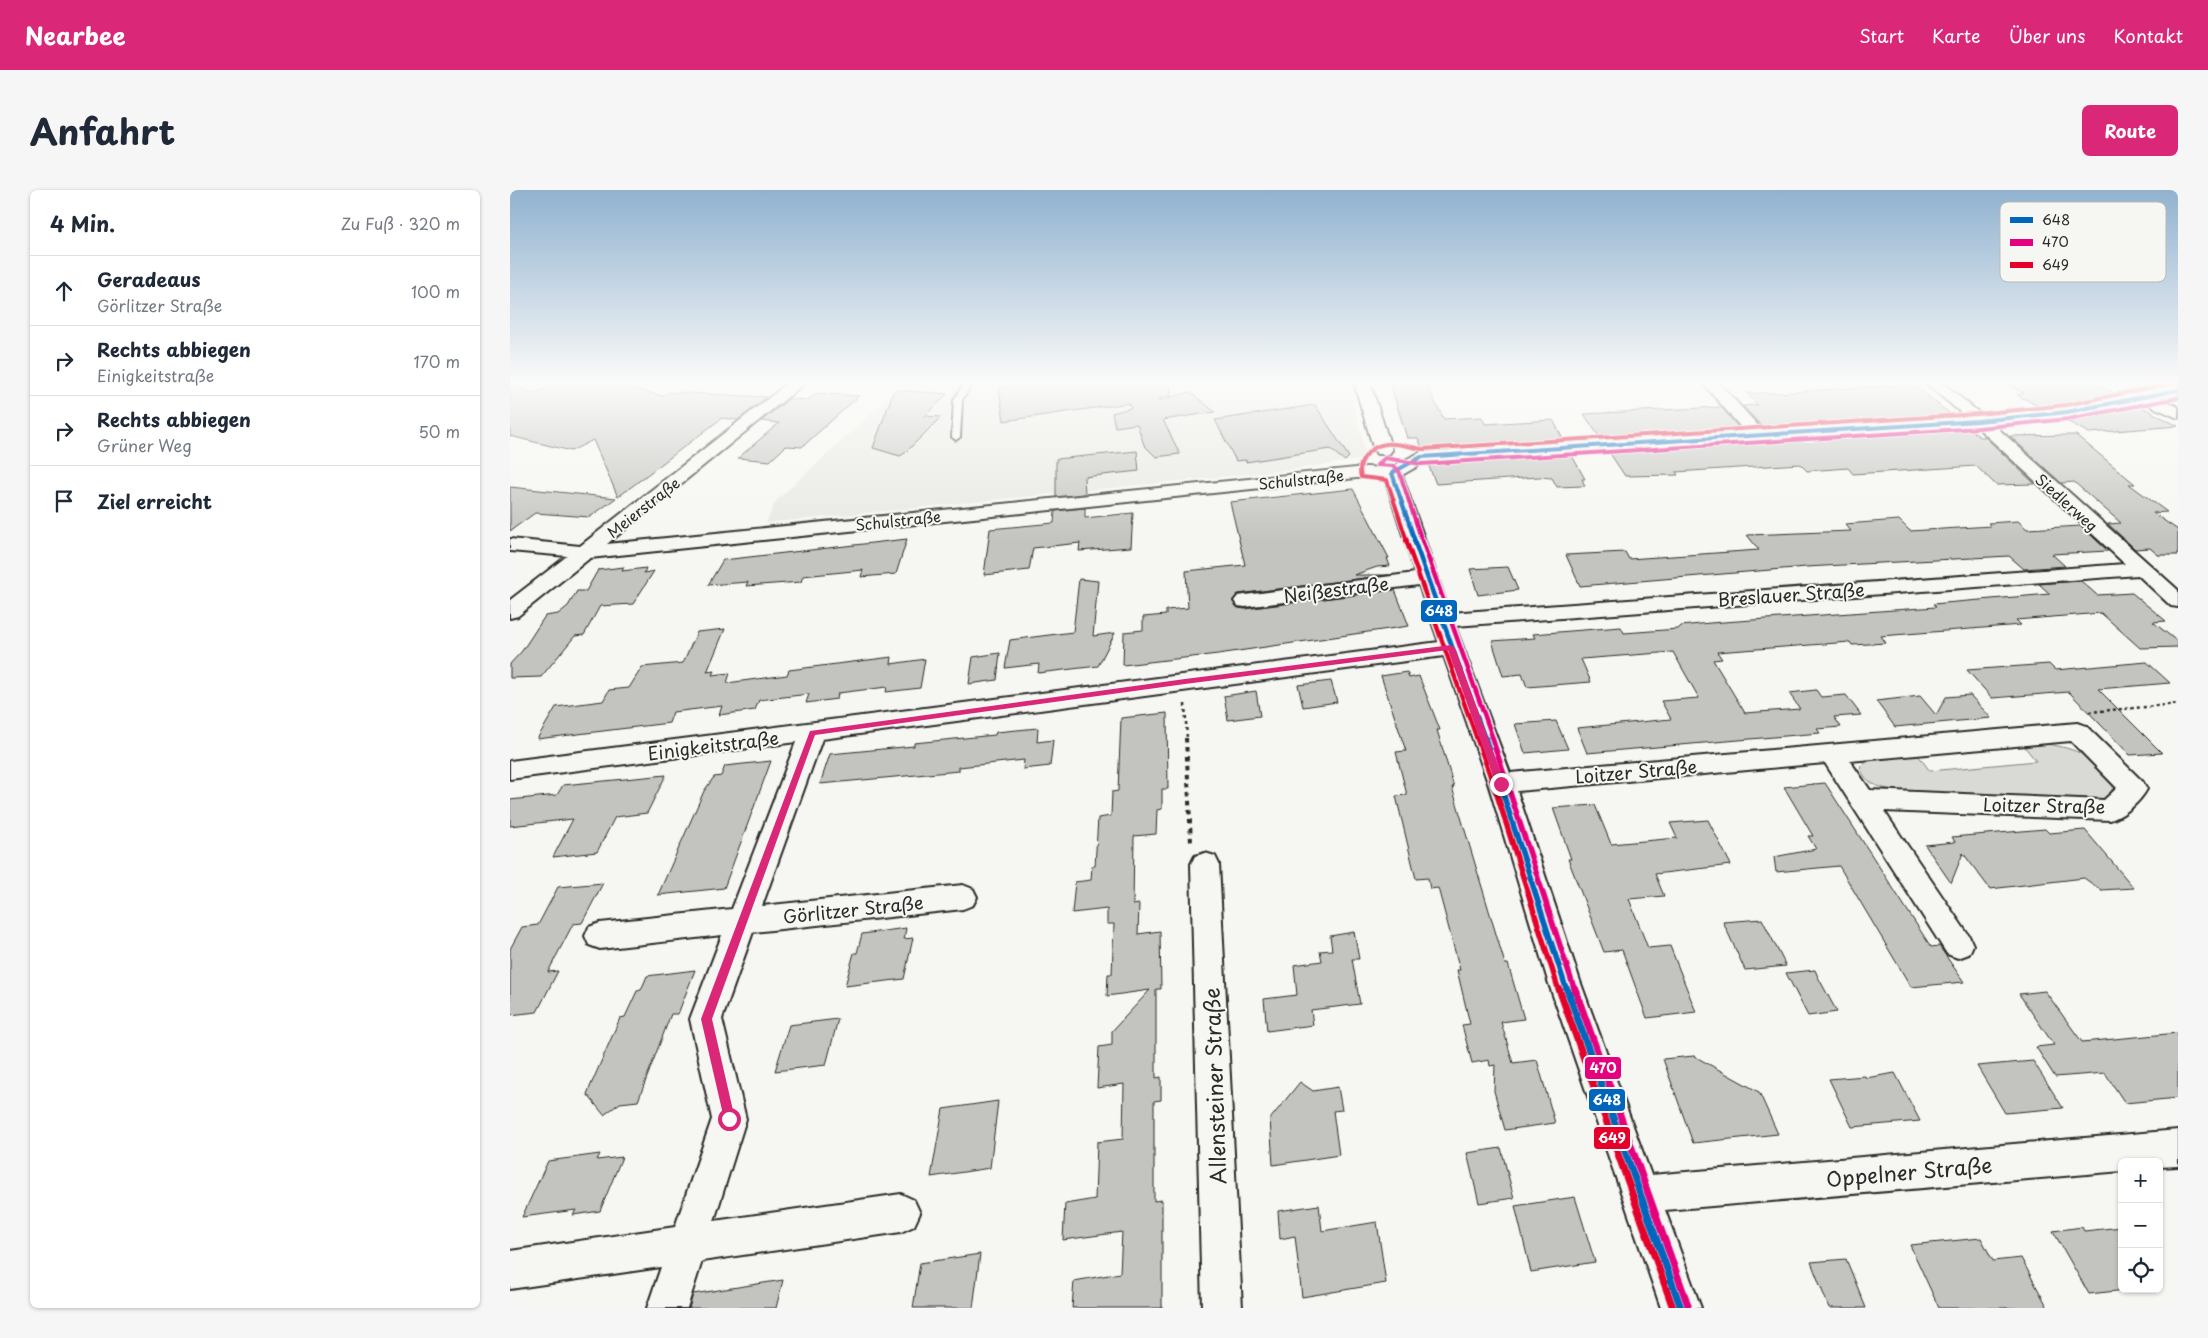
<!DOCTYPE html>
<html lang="de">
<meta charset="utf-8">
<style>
:root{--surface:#fff;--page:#f6f6f7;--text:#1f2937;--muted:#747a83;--line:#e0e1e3;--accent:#db2777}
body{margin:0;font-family:"Playpen Sans",sans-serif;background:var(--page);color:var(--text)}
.controls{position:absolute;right:15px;bottom:15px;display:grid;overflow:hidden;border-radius:8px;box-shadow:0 1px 4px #0004}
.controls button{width:45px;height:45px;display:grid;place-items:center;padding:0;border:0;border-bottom:1px solid var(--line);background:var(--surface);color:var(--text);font:25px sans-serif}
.stop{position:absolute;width:15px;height:15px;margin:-11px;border:4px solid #db2777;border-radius:50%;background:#fff}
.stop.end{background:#db2777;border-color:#fff;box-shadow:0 1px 5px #0008}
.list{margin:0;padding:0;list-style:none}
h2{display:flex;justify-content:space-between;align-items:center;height:65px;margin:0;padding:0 20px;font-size:21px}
h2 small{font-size:16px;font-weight:400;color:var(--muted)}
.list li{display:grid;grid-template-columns:32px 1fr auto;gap:15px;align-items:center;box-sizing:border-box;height:70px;padding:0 20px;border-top:1px solid var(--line)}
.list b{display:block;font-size:19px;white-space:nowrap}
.list p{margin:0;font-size:16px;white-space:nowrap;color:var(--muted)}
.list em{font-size:16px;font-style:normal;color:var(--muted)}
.icon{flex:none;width:28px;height:28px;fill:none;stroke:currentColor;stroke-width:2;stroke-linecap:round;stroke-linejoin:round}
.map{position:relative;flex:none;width:1668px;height:1118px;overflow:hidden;border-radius:8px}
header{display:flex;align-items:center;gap:30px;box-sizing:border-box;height:70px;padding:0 25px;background:var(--accent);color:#fff}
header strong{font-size:24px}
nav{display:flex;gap:28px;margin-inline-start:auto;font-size:18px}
.intro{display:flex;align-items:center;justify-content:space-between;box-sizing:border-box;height:120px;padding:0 30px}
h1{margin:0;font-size:35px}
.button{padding:12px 22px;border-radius:8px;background:var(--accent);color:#fff;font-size:18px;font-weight:700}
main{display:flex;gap:30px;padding:0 30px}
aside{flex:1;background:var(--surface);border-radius:8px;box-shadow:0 1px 4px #0004}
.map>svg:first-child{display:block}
.built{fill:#e7e7e3}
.green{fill:#d9d9d5;stroke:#828280}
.building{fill:#c3c3c0;stroke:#2b2b2b}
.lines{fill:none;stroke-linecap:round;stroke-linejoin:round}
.lane-casing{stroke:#2b2b2b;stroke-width:4}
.street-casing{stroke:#2b2b2b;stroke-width:4}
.path-far1{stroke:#2b2b2b;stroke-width:2.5;stroke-dasharray:3 3;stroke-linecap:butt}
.path{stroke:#2b2b2b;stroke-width:4;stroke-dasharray:4.5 4.5;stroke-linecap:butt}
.lane{fill:#f6f6f2;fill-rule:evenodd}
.street{fill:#f6f6f2;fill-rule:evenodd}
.bus-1-far3-casing{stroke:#f6f6f2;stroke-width:6}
.bus-1-far2-casing{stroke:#f6f6f2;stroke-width:8}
.bus-1-far1-casing{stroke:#f6f6f2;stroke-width:9}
.bus-1-casing{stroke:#f6f6f2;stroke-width:11}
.bus-2-far3-casing{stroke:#f6f6f2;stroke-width:6}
.bus-2-far2-casing{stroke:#f6f6f2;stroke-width:8}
.bus-2-far1-casing{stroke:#f6f6f2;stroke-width:9}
.bus-2-casing{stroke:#f6f6f2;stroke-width:11}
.bus-3-far3-casing{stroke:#f6f6f2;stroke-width:6}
.bus-3-far2-casing{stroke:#f6f6f2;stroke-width:8}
.bus-3-far1-casing{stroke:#f6f6f2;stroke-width:9}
.bus-3-casing{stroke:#f6f6f2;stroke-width:11}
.bus-1-far3{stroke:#0065bd;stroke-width:4}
.bus-1-far2{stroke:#0065bd;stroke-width:4.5}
.bus-1-far1{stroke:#0065bd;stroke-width:5.5}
.bus-1{stroke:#0065bd;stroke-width:7}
.bus-2-far3{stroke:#e5007d;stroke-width:4}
.bus-2-far2{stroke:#e5007d;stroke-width:4.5}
.bus-2-far1{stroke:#e5007d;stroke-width:5.5}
.bus-2{stroke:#e5007d;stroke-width:7}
.bus-3-far3{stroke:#e4002b;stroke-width:4}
.bus-3-far2{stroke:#e4002b;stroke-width:4.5}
.bus-3-far1{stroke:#e4002b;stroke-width:5.5}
.bus-3{stroke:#e4002b;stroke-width:7}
.route{fill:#db2777}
.labels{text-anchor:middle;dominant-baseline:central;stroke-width:4;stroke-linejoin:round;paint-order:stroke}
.far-street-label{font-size:15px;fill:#2b2b2b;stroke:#f6f6f2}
.street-label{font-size:18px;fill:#2b2b2b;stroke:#f6f6f2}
.near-street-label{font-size:21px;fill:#2b2b2b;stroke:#f6f6f2}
.key{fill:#f6f6f2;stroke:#b9b9b6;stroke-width:1}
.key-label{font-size:14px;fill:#2b2b2b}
.line-badge{stroke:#f6f6f2;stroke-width:2}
.badge-label{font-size:14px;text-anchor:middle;font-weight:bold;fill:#fff}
</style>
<header>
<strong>Nearbee</strong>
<nav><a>Start</a><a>Karte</a><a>Über uns</a><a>Kontakt</a></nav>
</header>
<div class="intro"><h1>Anfahrt</h1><a class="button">Route</a></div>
<main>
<aside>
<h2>4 Min.<small>Zu Fuß · 320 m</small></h2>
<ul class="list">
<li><svg class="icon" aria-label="ahead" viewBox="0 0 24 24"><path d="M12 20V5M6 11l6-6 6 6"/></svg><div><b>Geradeaus</b><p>Görlitzer Straße</p></div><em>100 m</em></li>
<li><svg class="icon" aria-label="right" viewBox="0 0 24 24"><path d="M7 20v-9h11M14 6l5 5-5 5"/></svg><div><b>Rechts abbiegen</b><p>Einigkeitstraße</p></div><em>170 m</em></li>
<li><svg class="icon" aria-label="right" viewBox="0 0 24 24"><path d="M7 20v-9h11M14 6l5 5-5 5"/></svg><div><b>Rechts abbiegen</b><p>Grüner Weg</p></div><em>50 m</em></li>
<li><svg class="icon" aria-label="arrive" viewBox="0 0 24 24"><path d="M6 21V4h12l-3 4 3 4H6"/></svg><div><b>Ziel erreicht</b></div></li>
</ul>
</aside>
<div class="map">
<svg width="1668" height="1118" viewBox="0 0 1668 1118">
<rect width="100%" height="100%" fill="#f6f6f2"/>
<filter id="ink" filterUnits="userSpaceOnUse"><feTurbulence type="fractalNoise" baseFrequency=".02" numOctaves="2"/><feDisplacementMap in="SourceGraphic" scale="10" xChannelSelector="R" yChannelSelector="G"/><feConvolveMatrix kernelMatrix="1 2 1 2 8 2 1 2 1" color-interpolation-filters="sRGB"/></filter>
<g filter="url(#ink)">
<!-- built -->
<path class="built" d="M394,193H839L855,262L849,270L779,280L256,333L266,311Z"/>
<!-- green -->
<path class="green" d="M1536,554C1566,558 1589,568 1603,596L1600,606L1592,611L1389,601C1372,598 1356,596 1350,577C1363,564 1391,567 1408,565L1420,581L1526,571L1514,556Z"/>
<!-- building -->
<g class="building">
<path d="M46,193H97L153,206L158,202L257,207L228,230L212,228L108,307L83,250L61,261L0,246V194L25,203Z"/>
<path d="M500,193H660L661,206L647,209L648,211L680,202L705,222L653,230L670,264L646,267L634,255L627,234L605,237L602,223L621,218L619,213L494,231L489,199L500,197Z"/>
<path d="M880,193H915L934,229L972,227L975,234L1043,230L1054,251L913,260L908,248H897Z"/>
<path d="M1495,193H1584L1608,205L1532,218L1507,205L1514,203Z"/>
<path d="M1402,194L1443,226L1253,238L1233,216L1248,215L1236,203H1267Z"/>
<path d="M384,200L437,204L415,226L431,227L395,263L390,266L363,258Z"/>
<path d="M306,203L349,206L292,257L276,256L260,271L228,268L269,233L251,231L279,209L298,210Z"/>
<path d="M805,215L839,267L835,271L820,259L736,272V270L726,271L705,230Z"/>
<path d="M1628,215L1668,236L1579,243L1553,229Z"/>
<path d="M1211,217L1230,239L1090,248L1074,224Z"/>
<path d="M1459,238L1470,247H1475L1525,294L1486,295L1466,276L1343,284L1338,278L1297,281L1290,274L1166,282L1168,285L1115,286L1099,262Z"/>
<path d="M1566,245L1625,294H1619L1657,322L1643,323L1668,340V365H1648L1640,358L1625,359L1598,334L1611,333L1564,292L1551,293L1500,246Z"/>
<path d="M627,261L629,281L574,287L575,304L546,307V269Z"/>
<path d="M1061,264L1075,289H1072L1075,296L1047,297L1042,288L1029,287L926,294L918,274Z"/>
<path d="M0,297L106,308L80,327L25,323L0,341Z"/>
<path d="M843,299L879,368H877L880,376L867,377L844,385H879L728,404L723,412L728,418L735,419L885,400L899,436L708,464L613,475L614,442L633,440V427L656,425V420L678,418L676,381L735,375L720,312Z"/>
<path d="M575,318V328L623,323L621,357L569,361L570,353L523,358L519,380L474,385L480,339L544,333L545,321Z"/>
<path d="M1389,330L1400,341L1481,336L1478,333L1508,331L1517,339L1571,336L1598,361L1542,364L1555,376L1514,379L1499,366L1296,377L1070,396L1056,365L1115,362L1119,369L1249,360L1237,345L1341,341L1335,334Z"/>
<path d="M397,349L386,384L351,387L353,380L293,386L291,392L236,396L238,392L198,395L213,370Z"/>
<path d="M114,377L112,381L136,378L134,383L144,381L123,414L90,416L74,445L65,446L31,487L0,488V474L12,461L35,426L48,424L58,416L67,401H76L88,380Z"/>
<path d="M998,377L1008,400L968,405L960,379Z"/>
<path d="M569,389L588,391L583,446L605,443L588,476L528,483L529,474L495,478L500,450L563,442Z"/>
<path d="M1571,391L1587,405L1622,403L1656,431L1643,432L1668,452V457L1630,458L1591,423L1506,430L1511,435L1371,446L1376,453L1342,455L1340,452L1207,462L1212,469L1203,470L1235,523L1290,519L1279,503L1306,500L1311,507L1336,505L1351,525L1324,527L1331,537L1307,539L1310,543L1077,563L1067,538L1161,529L1151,511L1189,508L1163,462L1071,469L1081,492L1017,497L1012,484L993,486L982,451L1025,448L1023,444L1111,437L1114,443L1168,439L1171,436L1200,433L1426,417L1423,414L1540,404L1529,394Z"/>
<path d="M215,439L197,482L204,481L202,485L220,483L217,493L277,485L279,480L382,467L381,474L415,469L410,498L376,502L377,497L328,503L327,509L296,513L299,504L249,510L245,520L209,525L212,516L163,522L159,533L27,549L46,517L93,511L99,500L119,498L132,477L173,473L187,442Z"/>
<path d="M490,463L487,490L459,494L463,467Z"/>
<path d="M1637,472L1660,493L1588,499L1652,563L1620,565L1559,502L1482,508L1457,480L1539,474L1545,480Z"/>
<path d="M897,482L899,488L909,486L930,540H927L944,597H942L995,774H998L1014,829L991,832L1003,873L1027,870L1045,933L995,940L984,901L985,875L980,876L979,870L962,873L952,835L960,834L947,780H950L928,698L920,699L918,688L906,689L886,606L897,605L886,562L896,561L871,486Z"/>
<path d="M821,491L827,512L793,517L788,495Z"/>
<path d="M746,501L750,526L718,530L714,506Z"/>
<path d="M1460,505L1481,528L1385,537L1366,511L1410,506L1426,525L1436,507Z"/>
<path d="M657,523L658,599H652V619L647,620L646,644L624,646L623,715L629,714L628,744L650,741L651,799H646V888L651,887V910L644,911V1011L652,1010V1118H562L564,1091L610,1083L612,1042L553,1050L555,1014L585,1009L587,952L613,949L614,894L587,898L589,857L602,855V841L640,800L597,806L598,784H602L604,734H597V719L562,723L565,692L581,690L582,676H585L588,628L601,626L602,602L608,601L611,528Z"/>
<path d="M1046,531L1058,559L1015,563L1005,534Z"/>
<path d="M528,538L527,552L543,550L540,576L513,579L514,570L449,577V581L310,594L320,564L404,556V553L485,545L486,542Z"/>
<path d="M261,571L214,698L148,705L194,601L204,587L211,586L215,576Z"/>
<path d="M156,585L137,623L105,627L87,662L43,667L63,629L0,636V610L47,605L53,595Z"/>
<path d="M1315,593L1421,757L1429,756L1454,792L1401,797L1329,676L1266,682L1264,667L1306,659L1298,646H1303L1274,597Z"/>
<path d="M1085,615L1101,654L1167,648L1160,633L1198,630L1221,675L1145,684L1154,706L1119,709L1138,758L1160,756L1186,822L1137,828L1112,760L1094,762L1058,669H1061L1043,618Z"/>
<path d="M1535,639L1539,643L1575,640L1624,698L1591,700L1574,688L1480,699L1453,663L1441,693L1415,655L1445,652L1442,647Z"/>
<path d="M93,693L72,733L63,734L38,782L48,781L27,822L0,825V759L12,737L28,735L48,697Z"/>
<path d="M1252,729L1276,776L1235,780L1213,732Z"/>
<path d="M396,738L394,749L403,748L394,789L335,796L344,763H347L352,744Z"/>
<path d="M844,742L849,769H842L850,814L801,820L803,835L757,841L754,809L787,805L784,775L812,771L810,761L822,760L820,746Z"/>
<path d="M185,780L168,824H161L128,911L110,913L94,925L77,904L110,828L115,827L127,801L131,800L137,786Z"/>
<path d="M1305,780L1308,787L1327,822L1298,826L1276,783Z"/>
<path d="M1535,801L1572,852L1668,843V908L1615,913L1595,883L1545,887L1526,857L1544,855L1509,804Z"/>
<path d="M328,829L316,875L265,881L279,835Z"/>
<path d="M1184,866L1249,902L1268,944L1183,953L1153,869Z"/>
<path d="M1523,871L1553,918L1495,923L1467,876Z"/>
<path d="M1385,883L1410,931L1342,937L1319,889L1355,886L1356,888Z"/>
<path d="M790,892L803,901L828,897L832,920L823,921L829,965L763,975L760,929Z"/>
<path d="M488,911L480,978L421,987L433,919Z"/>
<path d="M991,958L1004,1008L969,1013L957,963Z"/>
<path d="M90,964L87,970L112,967L90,1021L63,1025L66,1020L12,1027L38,971Z"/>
<path d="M1065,1007L1085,1072L1021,1082L1005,1016Z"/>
<path d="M809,1015L812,1041L867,1032L876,1093L792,1107L785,1046L770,1049L768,1021Z"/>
<path d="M1572,1037L1574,1041L1612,1037V1099H1625L1579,1104L1543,1041Z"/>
<path d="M1471,1048L1483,1071L1511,1068L1538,1118H1429L1400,1055Z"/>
<path d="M470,1064L463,1118H403L410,1073Z"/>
<path d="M1336,1069L1356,1118H1319L1301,1072Z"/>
<path d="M273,1090L266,1118H179L183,1104Z"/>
</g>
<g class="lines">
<!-- lane casing -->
<g class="lane-casing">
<path id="lane" d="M454,193H462L452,210L450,247L446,250L442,247L444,210Z"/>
</g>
<!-- street casing -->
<g class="street-casing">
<g id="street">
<path d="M278,193H295L97,354L856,277L879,278L911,262L1234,241L1193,193H1209L1252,240L1456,227L1416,193H1433L1473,226L1557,217L1668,195V205L1650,208L1668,217V228L1632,212L1557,227L1483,234L1668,400V417L1661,416L1628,385L945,436L1000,583L1567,533L1576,536L1633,592L1637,599C1630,612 1614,626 1600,630L1374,621L1459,746L1463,755L1459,764L1448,768L1437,764L1315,573L1007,601L1070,791L1141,985L1668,940V976L1649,977V972H1612V981L1155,1020L1191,1118H1151L1038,791L978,593L934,466L312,549L252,716L453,695L463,699L467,707L463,715L453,719L243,742L212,829L236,929L204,1031L391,1004L404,1010L410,1023L404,1036L391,1042L192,1071L177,1118H137L151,1077L0,1099V1061L165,1037L202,929L180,829L212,745L90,759L79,755L75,746L79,737L90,733L222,719L286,552L0,589V571L929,452L909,395L735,417L728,416L724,411L728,406L735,405L905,383L875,288L856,287L80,368L8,426L0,428V410L57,366L0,361V349L70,356ZM1466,236L1615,374L940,423L892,285L915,272ZM1561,551L1607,598L1594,610L1360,600L1340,571Z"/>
<path d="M844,193H860L882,260L879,264H867L864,260Z"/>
<path d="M695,663L705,666L709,674L732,1118H692L681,674L685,666Z"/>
</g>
</g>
<!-- path-far1 -->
<g class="path-far1">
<path d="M675,514L677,549"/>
<path d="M1579,522L1668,514"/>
</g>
<!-- path -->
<path class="path" d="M676,548L681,653"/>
<!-- lane -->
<use href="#lane" class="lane"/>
<!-- street -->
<use href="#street" class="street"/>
<!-- bus-1-far3 casing -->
<g class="bus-1-far3-casing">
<g id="bus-1-far3">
<path d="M882,283L905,351"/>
<path d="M882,283L911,267L1468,231L1557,222L1668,200"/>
</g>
</g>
<!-- bus-1-far2 casing -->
<g class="bus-1-far2-casing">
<path id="bus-1-far2" d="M904,350L975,549"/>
</g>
<!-- bus-1-far1 casing -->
<g class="bus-1-far1-casing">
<path id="bus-1-far1" d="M975,548L1057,801"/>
</g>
<!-- bus-1 casing -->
<g class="bus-1-casing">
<path id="bus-1" d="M1057,799L1171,1118"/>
</g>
<!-- bus-2-far3 casing -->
<g class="bus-2-far3-casing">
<path id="bus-2-far3" d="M912,351L889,281L884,276L867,275L875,268L911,274L1469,238L1558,229L1668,208"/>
</g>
<!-- bus-2-far2 casing -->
<g class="bus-2-far2-casing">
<path id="bus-2-far2" d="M912,350L983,549"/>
</g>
<!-- bus-2-far1 casing -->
<g class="bus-2-far1-casing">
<path id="bus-2-far1" d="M982,548L1065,801"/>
</g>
<!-- bus-2 casing -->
<g class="bus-2-casing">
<path id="bus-2" d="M1065,799L1178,1115"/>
</g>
<!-- bus-3-far3 casing -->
<g class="bus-3-far3-casing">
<path id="bus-3-far3" d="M897,351L877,290L851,287C849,280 850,274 854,268C868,246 891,255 912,259L1467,224L1556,215L1663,193"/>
</g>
<!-- bus-3-far2 casing -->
<g class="bus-3-far2-casing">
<path id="bus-3-far2" d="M896,350L967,549"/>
</g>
<!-- bus-3-far1 casing -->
<g class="bus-3-far1-casing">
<path id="bus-3-far1" d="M967,548L984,595L1049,801"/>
</g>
<!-- bus-3 casing -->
<g class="bus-3-casing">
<path id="bus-3" d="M1049,799L1163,1118"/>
</g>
<!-- bus-1-far3 -->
<use href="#bus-1-far3" class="bus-1-far3"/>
<!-- bus-1-far2 -->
<use href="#bus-1-far2" class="bus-1-far2"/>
<!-- bus-1-far1 -->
<use href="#bus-1-far1" class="bus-1-far1"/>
<!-- bus-1 -->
<use href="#bus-1" class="bus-1"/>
<!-- bus-2-far3 -->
<use href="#bus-2-far3" class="bus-2-far3"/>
<!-- bus-2-far2 -->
<use href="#bus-2-far2" class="bus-2-far2"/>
<!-- bus-2-far1 -->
<use href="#bus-2-far1" class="bus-2-far1"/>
<!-- bus-2 -->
<use href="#bus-2" class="bus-2"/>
<!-- bus-3-far3 -->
<use href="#bus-3-far3" class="bus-3-far3"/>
<!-- bus-3-far2 -->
<use href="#bus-3-far2" class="bus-3-far2"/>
<!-- bus-3-far1 -->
<use href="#bus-3-far1" class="bus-3-far1"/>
<!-- bus-3 -->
<use href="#bus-3" class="bus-3"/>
</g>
</g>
<!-- sky -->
<linearGradient id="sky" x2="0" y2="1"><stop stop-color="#91b2d0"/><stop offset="0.55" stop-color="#fbfbf9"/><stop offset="1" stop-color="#fbfbf9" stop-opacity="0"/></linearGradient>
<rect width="1668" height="350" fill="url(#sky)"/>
<!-- route -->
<path class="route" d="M941,455L945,458L995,594L994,596L991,597L986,594L938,460L675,494L305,545L202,829L225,929L223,933L219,934L215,933L191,829L300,541L675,489Z"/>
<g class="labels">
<!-- far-street labels -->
<g class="far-street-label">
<text transform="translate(791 289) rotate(-6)">Schulstraße</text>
<text transform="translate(1557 312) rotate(42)">Siedlerweg</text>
<text transform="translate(133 317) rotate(-38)">Meierstraße</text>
<text transform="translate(388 330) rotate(-6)">Schulstraße</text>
</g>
<!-- street labels -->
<g class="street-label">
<text transform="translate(826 399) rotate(-7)">Neißestraße</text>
<text transform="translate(1281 404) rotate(-4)">Breslauer Straße</text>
<text transform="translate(203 555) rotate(-7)">Einigkeitstraße</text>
<text transform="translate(1126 581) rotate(-5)">Loitzer Straße</text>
<text transform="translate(1534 615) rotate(1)">Loitzer Straße</text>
<text transform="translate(343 719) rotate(-6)">Görlitzer Straße</text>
</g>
<!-- near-street labels -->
<g class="near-street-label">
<text transform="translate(704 896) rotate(-92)">Allensteiner Straße</text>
<text transform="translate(1399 981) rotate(-5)">Oppelner Straße</text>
</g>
</g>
<!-- legend -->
<rect x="1490" y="12" width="166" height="80" rx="8" class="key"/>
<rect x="1500" y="27" width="23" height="6" fill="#0065bd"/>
<rect x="1500" y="49" width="23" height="7" fill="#e5007d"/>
<rect x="1500" y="72" width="23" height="6" fill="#e4002b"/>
<g class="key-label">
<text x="1532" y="35">648</text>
<text x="1532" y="57">470</text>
<text x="1532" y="80">649</text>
</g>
<g class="line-badge">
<rect x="910" y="409" width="38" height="24" rx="5" fill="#0065bd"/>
<rect x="1074" y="866" width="38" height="24" rx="5" fill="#e5007d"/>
<rect x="1078" y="898" width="38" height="24" rx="5" fill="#0065bd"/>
<rect x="1083" y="936" width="38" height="24" rx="5" fill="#e4002b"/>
</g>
<g class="badge-label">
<text x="929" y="426">648</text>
<text x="1093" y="883">470</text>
<text x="1097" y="915">648</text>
<text x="1102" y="953">649</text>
</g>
</svg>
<div class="controls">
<button>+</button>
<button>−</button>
<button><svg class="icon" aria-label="locate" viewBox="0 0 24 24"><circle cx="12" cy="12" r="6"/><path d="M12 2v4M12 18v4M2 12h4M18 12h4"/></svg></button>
</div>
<div class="stop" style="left:219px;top:929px"></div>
<div class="stop end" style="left:991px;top:594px"></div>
</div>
</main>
